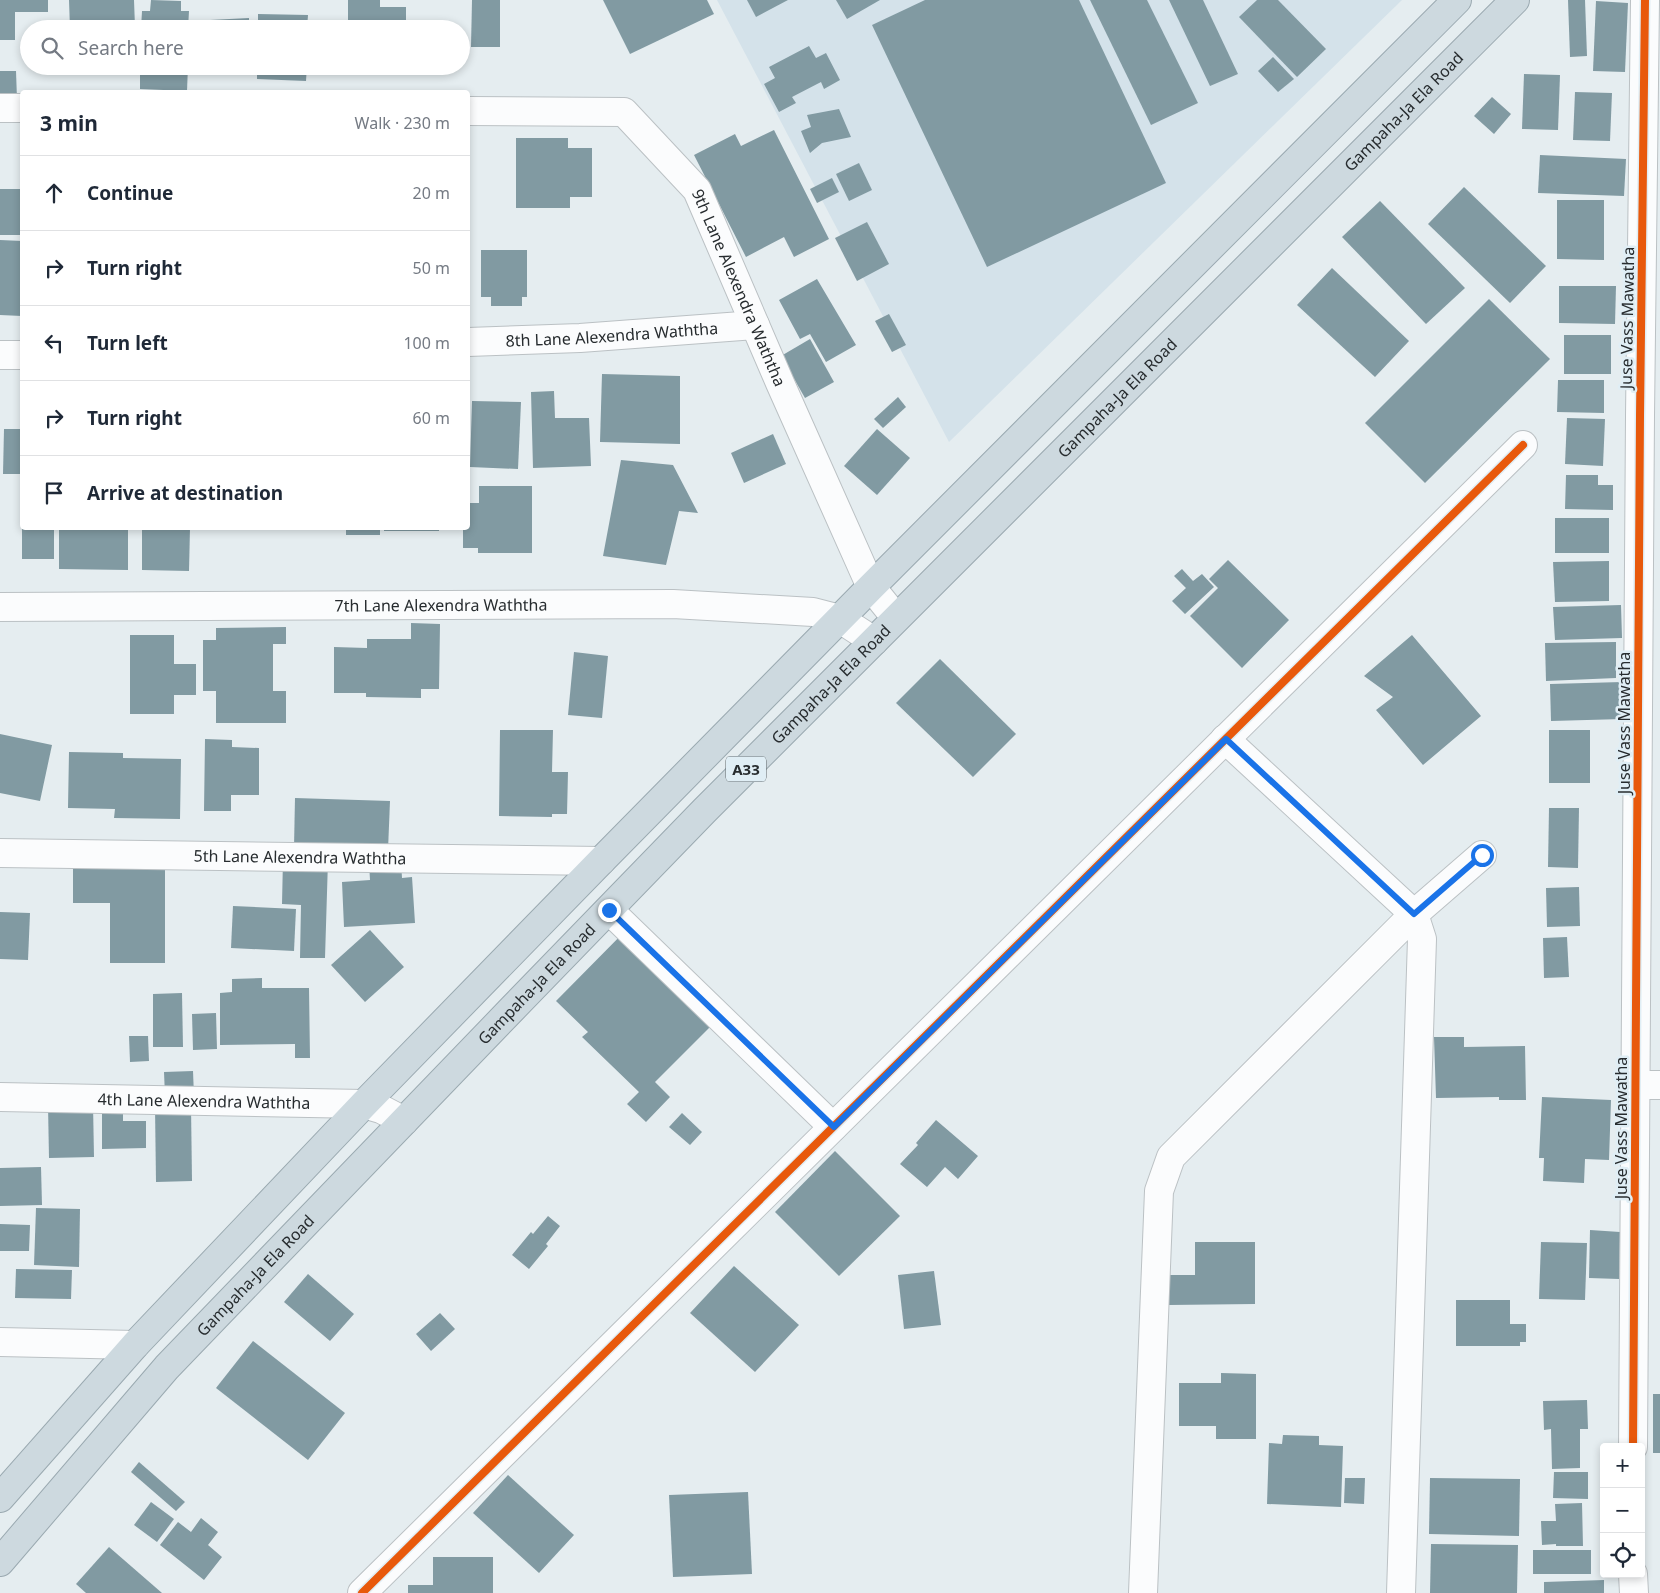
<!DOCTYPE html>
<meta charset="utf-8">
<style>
:root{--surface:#fff;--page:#f6f6f7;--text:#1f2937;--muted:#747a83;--line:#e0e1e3}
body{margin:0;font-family:"Noto Sans",sans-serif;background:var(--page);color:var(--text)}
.controls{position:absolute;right:15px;bottom:15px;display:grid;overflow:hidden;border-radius:5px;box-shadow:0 2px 8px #0003}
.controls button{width:45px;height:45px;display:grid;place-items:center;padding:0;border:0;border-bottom:1px solid var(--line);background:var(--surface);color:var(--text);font:25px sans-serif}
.stop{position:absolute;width:15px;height:15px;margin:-11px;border:4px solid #1a73e8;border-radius:50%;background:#fff}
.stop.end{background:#1a73e8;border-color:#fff;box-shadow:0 1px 5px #0008}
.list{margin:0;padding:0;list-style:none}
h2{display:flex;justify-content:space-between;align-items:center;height:65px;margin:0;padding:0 20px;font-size:21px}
h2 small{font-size:16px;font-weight:400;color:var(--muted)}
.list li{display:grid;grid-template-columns:32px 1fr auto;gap:15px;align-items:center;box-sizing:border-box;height:75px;padding:0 20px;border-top:1px solid var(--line)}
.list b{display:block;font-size:19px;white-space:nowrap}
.list em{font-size:16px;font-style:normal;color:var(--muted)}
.icon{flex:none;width:28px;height:28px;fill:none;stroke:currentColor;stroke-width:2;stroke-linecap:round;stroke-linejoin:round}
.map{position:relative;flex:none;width:1660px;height:1593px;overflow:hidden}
.search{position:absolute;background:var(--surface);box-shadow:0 2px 8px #0003;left:20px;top:20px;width:450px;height:55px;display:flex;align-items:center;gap:12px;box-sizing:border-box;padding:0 18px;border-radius:28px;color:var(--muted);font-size:19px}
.panel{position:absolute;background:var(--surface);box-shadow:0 2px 8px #0003;left:20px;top:90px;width:450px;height:440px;border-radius:5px}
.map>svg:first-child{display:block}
.built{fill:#d4e2ea}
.building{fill:#819aa2}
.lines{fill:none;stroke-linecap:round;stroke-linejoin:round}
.minor-casing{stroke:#bbc1c4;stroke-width:30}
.highway-casing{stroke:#9aa9b0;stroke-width:30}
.minor{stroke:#fbfcfd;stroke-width:28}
.highway{stroke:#cdd9df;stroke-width:28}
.cycleway-casing{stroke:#e0eef5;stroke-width:11}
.cycleway{stroke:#e8590c;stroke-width:8}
.route{stroke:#1a73e8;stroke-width:6}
.labels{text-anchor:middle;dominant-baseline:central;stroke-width:5;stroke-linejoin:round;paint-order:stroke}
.shield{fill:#e0eef5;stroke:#5e666a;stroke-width:1}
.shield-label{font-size:15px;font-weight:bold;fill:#272c2f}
.street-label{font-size:16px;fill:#272c2f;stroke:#e0eef5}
</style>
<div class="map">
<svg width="1660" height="1593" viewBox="0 0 1660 1593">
<rect width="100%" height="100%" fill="#e5edf0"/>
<!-- built -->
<path class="built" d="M717,0H1402L949,442Z"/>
<!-- building -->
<g class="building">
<path d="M0,0H48V12H15V40H0Z"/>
<path d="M69,0H134L135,27H132V29H70Z"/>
<path d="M151,0L181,1V11H189L188,29H141L142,11H150Z"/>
<path d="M348,0H380V7H406V20H428V29H348Z"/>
<path d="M472,0H500V47H471Z"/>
<path d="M603,0H707L714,14L630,54Z"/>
<path d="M747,0H788L756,17Z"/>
<path d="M836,0H880L847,19Z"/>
<path d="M925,0H1079L1166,183L987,267L872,25Z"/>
<path d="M1090,0H1147L1198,103L1151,125Z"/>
<path d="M1169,0H1203L1238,74L1210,86Z"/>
<path d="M1257,0H1278L1326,49L1297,77L1239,17Z"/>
<path d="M1568,0H1585L1587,56L1570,57Z"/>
<path d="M1596,1L1628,3L1625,72L1593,71Z"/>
<path d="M258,14L308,15L307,29H258Z"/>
<path d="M249,18V29H211L210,20Z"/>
<path d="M809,46L816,58L826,53L840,80L824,89L821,82L792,97L796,103L779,112L764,84L775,78L769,67Z"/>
<path d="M1273,57L1294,79L1278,92L1258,71Z"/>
<path d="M140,66H188L187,91L140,89Z"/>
<path d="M212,66H251V74L212,75Z"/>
<path d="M257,66H307L306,81L257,79Z"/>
<path d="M0,71H16L17,99L0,100Z"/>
<path d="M1524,74L1560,75L1558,130L1522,129Z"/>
<path d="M1575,92L1612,93L1610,141L1573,140Z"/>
<path d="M1492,97L1511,114L1494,134L1474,116Z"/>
<path d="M839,109L851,137L822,143L810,153L801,131L811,127L807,115Z"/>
<path d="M774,130L829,239L794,257L784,237L746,257L694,155L735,134L741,146Z"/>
<path d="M516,138H568V148H592V197H570V208H516Z"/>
<path d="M1540,155L1626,159L1624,196L1538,193Z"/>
<path d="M859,163L872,190L849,201L836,174Z"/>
<path d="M832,178L839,192L817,203L810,189Z"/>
<path d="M1464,187L1546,266L1510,303L1428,224Z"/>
<rect x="0" y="189" width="22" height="46"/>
<path d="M1557,200H1604V260L1557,259Z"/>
<path d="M1380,201L1465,288L1426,324L1342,237Z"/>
<path d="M867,222L889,264L857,281L835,238Z"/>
<path d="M0,240L22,241V316L0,315Z"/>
<path d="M481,250H527V297H522V306H491V297H481Z"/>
<path d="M1332,268L1409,341L1375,377L1297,305Z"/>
<path d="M817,279L856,345L826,362L810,334L800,339L779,300Z"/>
<path d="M1559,286H1616L1615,324L1559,323Z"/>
<path d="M1489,299L1550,359L1425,483L1365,423Z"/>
<path d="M889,314L906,345L892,352L875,321Z"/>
<rect x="1564" y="335" width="47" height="39"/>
<path d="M810,339L834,382L805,398L781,356Z"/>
<path d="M602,374L680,376V444L600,442Z"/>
<path d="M1558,380H1604V413L1557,412Z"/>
<path d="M554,391L555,418H589L591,466L533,468L531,392Z"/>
<path d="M898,397L906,407L883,428L874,419Z"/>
<path d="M472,401L521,402L518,469L470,467Z"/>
<path d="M1567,418L1605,419L1603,466L1565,464Z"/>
<path d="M4,429H22V474H3Z"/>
<path d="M877,429L910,458L877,495L844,466Z"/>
<path d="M773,434L786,464L744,483L731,453Z"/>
<path d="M621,460L673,465L698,513L679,511L666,565L603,556Z"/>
<path d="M1566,475H1598V485H1613V510L1565,509Z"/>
<path d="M479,486H532V553H478V548H463V528H468V503H479Z"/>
<rect x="1555" y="518" width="54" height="35"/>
<rect x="22" y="528" width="32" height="31"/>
<path d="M59,528H128V570L59,569Z"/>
<path d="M142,528H190L189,571L142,570Z"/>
<rect x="346" y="528" width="34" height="7"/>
<rect x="384" y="528" width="55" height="3"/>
<path d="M1228,560L1289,620L1242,668L1190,616L1218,588L1209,579Z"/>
<path d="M1609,561V601L1555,602L1553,562Z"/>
<path d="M1182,569L1193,581L1202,574L1214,587L1185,614L1172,601L1186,588L1174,576Z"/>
<path d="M1621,605L1622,638L1555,640L1553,607Z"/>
<path d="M411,623L440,624L439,689H421V698L366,697V693H334V647L367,648V639H411Z"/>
<path d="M286,627V644H273V691H286V723H216V691H203V640H216V628Z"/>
<path d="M130,635H174V664H196V695H174V714H130Z"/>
<path d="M1412,635L1481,716L1423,765L1376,710L1393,697L1364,676Z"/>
<path d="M1616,642V678L1546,681L1545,643Z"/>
<path d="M574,652L608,656L602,718L568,715Z"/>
<path d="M940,659L1016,734L973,777L896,703Z"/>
<path d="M1622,682L1623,719L1551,721L1550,684Z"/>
<path d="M500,730H553L552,772H568L567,814H552V817L499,816Z"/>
<rect x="1549" y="730" width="41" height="53"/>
<path d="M0,734L52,745L40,801L0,793Z"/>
<path d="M205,739L232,740V747L259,748V795H231V811H204Z"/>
<path d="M69,752L123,753V758L181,759L180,819L114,818L115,809L68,808Z"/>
<path d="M295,798L390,801L388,850L294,847Z"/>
<path d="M1549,808H1579L1578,868L1548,867Z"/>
<path d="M283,859L328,860L325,958H300L301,905L282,904Z"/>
<path d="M401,861L402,878L412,877L415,923L344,927L342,882L370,880L369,863Z"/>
<path d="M73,868H165V963H110V903H73Z"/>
<path d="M1579,887L1580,926L1547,927L1546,888Z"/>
<path d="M233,906L296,909L294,951L231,948Z"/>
<path d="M0,912L30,913L28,960L0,959Z"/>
<path d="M635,921L727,1010L655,1082L670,1097L646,1122L627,1104L639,1092L582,1037L588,1032L556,1001Z"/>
<path d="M370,930L404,967L365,1002L331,965Z"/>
<path d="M1567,937L1569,977L1544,978L1543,938Z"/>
<path d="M262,978V988H309L310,1058H295V1044L220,1045V993L232,992V979Z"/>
<path d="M182,993L183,1047H153V994Z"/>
<path d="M216,1013L217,1049L193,1050L192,1014Z"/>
<path d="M129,1036H148L149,1061L130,1062Z"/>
<path d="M1434,1037H1464V1047L1525,1046L1526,1100H1499V1097L1436,1098Z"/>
<path d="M193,1071L194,1096H165L164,1072Z"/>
<path d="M1542,1097L1611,1100L1609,1160L1585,1159L1584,1183L1543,1181L1544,1158H1539Z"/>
<path d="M93,1104L94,1157L49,1158L48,1105Z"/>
<path d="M191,1106L192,1181L156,1182L155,1107Z"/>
<path d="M102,1111H123V1121H146V1148L102,1149Z"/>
<path d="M682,1113L702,1132L690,1145L669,1127Z"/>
<path d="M936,1120L978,1156L958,1179L945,1167L927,1187L900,1164L918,1145L916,1143Z"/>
<path d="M835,1151L900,1216L839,1276L775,1212Z"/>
<path d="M41,1167L42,1205L0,1206V1168Z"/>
<path d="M36,1208L80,1209L79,1267L34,1265Z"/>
<path d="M548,1216L560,1226L546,1244L548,1246L529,1269L512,1255L531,1232L533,1234Z"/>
<path d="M0,1224L30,1225L29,1251H0Z"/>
<path d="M1590,1230L1620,1232L1619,1279L1589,1278Z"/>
<path d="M1195,1242H1255V1304L1169,1305V1275H1195Z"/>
<path d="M1541,1242L1587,1243L1585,1300L1539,1299Z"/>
<path d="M734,1266L799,1325L755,1372L690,1313Z"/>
<path d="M16,1269L72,1270L71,1299L15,1298Z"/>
<path d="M934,1271L941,1325L904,1329L898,1275Z"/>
<path d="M308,1274L354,1314L330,1341L284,1302Z"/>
<path d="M1456,1300H1510V1324H1526V1342H1520V1346H1456Z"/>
<path d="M440,1313L455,1329L431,1351L416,1334Z"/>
<path d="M253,1341L345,1413L308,1460L216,1388Z"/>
<path d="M1221,1373L1256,1374V1439H1216V1426H1179V1383H1221Z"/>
<rect x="1653" y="1394" width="7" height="59"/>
<path d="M1587,1400L1588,1429H1580V1468L1552,1469L1551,1429L1544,1430L1543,1401Z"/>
<path d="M1283,1435L1319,1436V1445L1343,1446L1341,1507L1267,1504L1269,1443L1282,1444Z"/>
<path d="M139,1462L185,1502L176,1511L131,1472Z"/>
<path d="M1554,1472H1588V1499L1553,1498Z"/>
<path d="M508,1475L574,1535L539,1573L473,1513Z"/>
<path d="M1345,1478H1365L1364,1504L1344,1503Z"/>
<path d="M1430,1478L1520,1479L1519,1536L1429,1534Z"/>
<path d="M748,1492L752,1574L673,1577L669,1495Z"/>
<path d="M151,1502L174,1519L157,1542L134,1525Z"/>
<path d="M1582,1503L1583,1546H1556V1544L1542,1545L1541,1521H1556L1555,1504Z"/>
<path d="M201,1518L218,1532L208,1545L222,1557L204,1580L160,1545L178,1522L191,1532Z"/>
<path d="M1431,1544L1518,1545L1517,1593H1430Z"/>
<path d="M109,1547L162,1593H86L76,1584Z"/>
<rect x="1533" y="1550" width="58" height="24"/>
<path d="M433,1557H493V1593H408V1585H433Z"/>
<path d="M1604,1580V1593H1544V1582Z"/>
</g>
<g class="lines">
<!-- minor casing -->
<g class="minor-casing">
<g id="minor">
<path d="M0,108H22"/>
<path id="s1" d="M468,111L624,112L697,190L780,383L871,587L896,618"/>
<path id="s2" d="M468,342L580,338L755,325"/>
<path d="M0,355H22"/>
<path id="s3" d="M0,607L673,604L813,612L840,619L874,641"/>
<path d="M1225,739L1414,914L1422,939L1401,1593"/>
<path id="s4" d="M0,853L601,861"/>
<path d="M609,910L833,1127"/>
<path d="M1636,1085H1660"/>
<path id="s5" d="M0,1097L364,1104L381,1109L404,1121"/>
<path d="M0,1342L135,1345"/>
<path d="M1633,1447L1640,416L1645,0"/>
<path d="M1633,1574L1634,1593"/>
<path d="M362,1593L1523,445"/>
<path d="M1143,1593L1159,1191L1171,1157L1414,914L1482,855"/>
</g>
</g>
<!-- highway casing -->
<g class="highway-casing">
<g id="highway">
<path d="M0,1498L135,1345L364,1104L601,861L871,587L1457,0"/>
<path id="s6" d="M0,1562L167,1367L513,1008L705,810L1515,0"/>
</g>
</g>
<!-- minor -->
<use href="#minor" class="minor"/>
<!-- highway -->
<use href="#highway" class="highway"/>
<!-- cycleway casing -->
<g class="cycleway-casing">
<g id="cycleway">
<path d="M1633,1447L1640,416L1645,0"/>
<path d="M362,1593L1523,445"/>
</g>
</g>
<!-- cycleway -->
<use href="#cycleway" class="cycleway"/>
</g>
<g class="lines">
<!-- route -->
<path class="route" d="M609,910L834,1127L1226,739L1414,914L1482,855"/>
</g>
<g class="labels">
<!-- shield labels -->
<rect class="shield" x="726" y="756.5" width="40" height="25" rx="4"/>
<g class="shield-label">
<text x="746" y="769">A33</text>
</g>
<!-- street labels -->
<g class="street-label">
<text stroke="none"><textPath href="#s6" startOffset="2019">Gampaha-Ja Ela Road</textPath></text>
<text stroke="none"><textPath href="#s1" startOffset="369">9th Lane Alexendra Waththa</textPath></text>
<text transform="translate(1627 318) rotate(-89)">Juse Vass Mawatha</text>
<text stroke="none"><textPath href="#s2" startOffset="144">8th Lane Alexendra Waththa</textPath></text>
<text stroke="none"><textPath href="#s6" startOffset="1614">Gampaha-Ja Ela Road</textPath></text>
<text stroke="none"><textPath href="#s3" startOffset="441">7th Lane Alexendra Waththa</textPath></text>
<text stroke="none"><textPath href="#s6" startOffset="1209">Gampaha-Ja Ela Road</textPath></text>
<text transform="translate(1624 723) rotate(-90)">Juse Vass Mawatha</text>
<text stroke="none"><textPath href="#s4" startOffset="300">5th Lane Alexendra Waththa</textPath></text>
<text stroke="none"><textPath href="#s6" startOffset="789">Gampaha-Ja Ela Road</textPath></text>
<text stroke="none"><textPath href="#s5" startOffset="204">4th Lane Alexendra Waththa</textPath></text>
<text transform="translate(1621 1128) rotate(-90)">Juse Vass Mawatha</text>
<text stroke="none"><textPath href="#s6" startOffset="384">Gampaha-Ja Ela Road</textPath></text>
</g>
</g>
</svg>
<div class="controls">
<button>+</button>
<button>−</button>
<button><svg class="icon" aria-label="locate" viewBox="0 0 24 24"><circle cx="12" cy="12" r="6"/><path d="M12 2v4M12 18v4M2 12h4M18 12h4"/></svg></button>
</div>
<div class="stop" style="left:1482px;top:855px"></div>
<div class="stop end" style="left:609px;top:910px"></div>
<div class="search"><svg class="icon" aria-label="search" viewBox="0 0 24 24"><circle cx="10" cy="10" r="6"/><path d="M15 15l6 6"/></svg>Search here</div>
<section class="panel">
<h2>3 min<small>Walk · 230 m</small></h2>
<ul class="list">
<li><svg class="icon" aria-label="ahead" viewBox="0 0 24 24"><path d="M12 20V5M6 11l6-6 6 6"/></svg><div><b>Continue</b></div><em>20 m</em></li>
<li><svg class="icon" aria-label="right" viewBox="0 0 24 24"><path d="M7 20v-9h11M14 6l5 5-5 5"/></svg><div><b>Turn right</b></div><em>50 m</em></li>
<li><svg class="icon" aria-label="left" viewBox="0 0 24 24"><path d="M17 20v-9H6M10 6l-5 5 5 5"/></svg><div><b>Turn left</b></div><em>100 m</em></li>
<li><svg class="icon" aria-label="right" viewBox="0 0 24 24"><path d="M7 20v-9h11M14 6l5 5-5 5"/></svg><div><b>Turn right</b></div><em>60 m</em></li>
<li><svg class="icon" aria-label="arrive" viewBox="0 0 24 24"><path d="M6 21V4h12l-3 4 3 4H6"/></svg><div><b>Arrive at destination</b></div></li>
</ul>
</section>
</div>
